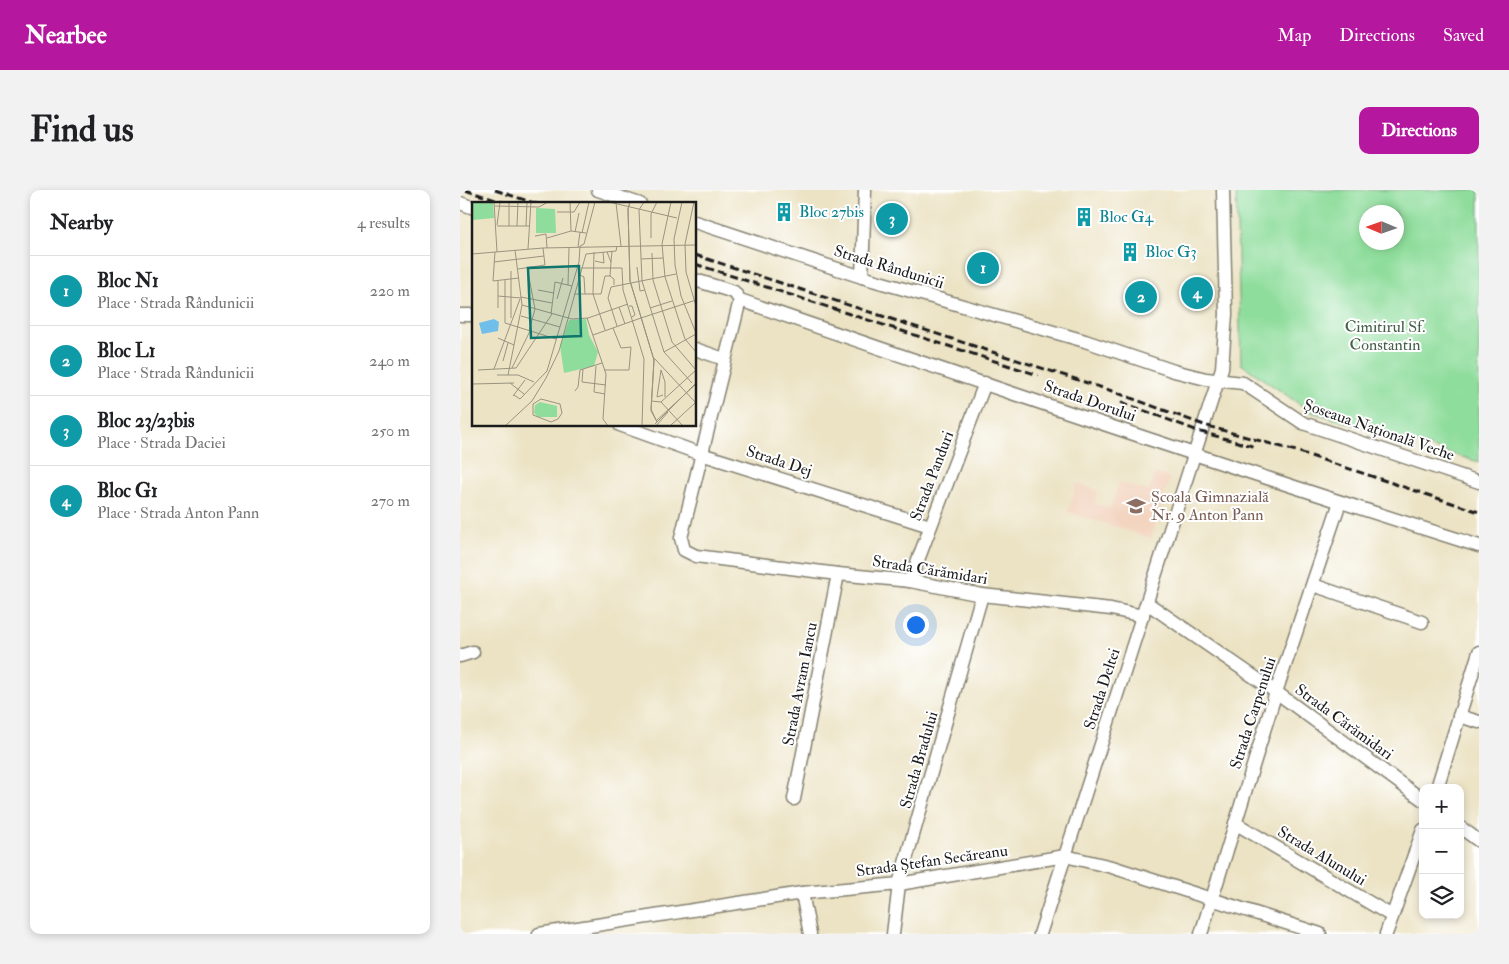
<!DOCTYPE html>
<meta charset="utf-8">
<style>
:root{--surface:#fff;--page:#f2f2f2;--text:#202124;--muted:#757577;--line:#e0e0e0;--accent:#b5179e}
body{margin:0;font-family:"IM FELL Double Pica",serif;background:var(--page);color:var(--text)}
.controls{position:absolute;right:15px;bottom:15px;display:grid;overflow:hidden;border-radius:10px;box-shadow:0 2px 8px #0003}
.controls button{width:45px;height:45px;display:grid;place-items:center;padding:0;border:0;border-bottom:1px solid var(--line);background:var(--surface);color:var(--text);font:25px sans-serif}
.compass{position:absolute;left:899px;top:15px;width:45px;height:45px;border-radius:50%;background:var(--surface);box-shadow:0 2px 8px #0003;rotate:272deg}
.you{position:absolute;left:455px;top:434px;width:18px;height:18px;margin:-12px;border:4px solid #fff;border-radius:50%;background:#1a73e8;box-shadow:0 0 0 8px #1a73e833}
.badge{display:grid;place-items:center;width:32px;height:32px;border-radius:50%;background:var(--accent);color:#fff;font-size:16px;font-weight:700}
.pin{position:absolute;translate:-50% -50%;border:2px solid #fff;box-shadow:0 1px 5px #0006}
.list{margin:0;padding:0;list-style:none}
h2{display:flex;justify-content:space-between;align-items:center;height:65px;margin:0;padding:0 20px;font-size:21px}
h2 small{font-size:16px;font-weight:400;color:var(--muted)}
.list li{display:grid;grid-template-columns:32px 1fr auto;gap:15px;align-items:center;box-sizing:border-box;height:70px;padding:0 20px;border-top:1px solid var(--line)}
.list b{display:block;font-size:19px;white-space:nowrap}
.list p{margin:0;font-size:16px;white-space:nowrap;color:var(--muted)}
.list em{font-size:16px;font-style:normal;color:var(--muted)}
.icon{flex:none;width:28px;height:28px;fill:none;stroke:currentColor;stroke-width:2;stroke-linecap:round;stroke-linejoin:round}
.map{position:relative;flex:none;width:1019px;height:744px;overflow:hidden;border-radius:10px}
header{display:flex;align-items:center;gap:30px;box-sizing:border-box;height:70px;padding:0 25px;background:var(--accent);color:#fff}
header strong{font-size:24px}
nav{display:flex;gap:28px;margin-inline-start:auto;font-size:18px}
.intro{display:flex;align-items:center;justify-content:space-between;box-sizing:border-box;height:120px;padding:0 30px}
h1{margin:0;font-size:35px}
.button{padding:12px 22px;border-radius:10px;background:var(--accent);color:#fff;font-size:18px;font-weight:700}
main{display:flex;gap:30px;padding:0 30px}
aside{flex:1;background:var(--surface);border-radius:10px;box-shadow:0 2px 8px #0003}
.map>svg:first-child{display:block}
.built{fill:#f3d4bf}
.green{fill:#8fdd9c;stroke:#567c5c;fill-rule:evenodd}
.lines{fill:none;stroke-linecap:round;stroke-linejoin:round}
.minor-casing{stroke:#848070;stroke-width:15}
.minor{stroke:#fff;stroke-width:12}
.rail{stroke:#1c1c1c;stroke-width:3;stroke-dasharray:8 4;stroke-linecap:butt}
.labels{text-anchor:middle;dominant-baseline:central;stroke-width:4;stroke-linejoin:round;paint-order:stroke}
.culture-label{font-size:16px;fill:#0d838f;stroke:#fff;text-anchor:start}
.street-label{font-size:16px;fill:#1c1c1c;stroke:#fff}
.park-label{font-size:16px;fill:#446049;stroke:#fff}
.education-label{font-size:16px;fill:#785e54;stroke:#fff;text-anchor:start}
.inset-road{fill:none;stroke:#999381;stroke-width:1}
.view{fill:#0f766e;fill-opacity:0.15;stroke:#0f766e;stroke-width:2.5}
.inset-edge{fill:none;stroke:#1c1c1c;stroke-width:2.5}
</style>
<header>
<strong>Nearbee</strong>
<nav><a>Map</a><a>Directions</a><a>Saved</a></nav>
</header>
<div class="intro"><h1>Find us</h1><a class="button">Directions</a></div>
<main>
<aside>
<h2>Nearby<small>4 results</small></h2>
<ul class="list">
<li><span class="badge" style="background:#0f9aa8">1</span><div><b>Bloc N1</b><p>Place · Strada Rândunicii</p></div><em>220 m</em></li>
<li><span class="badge" style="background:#0f9aa8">2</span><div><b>Bloc L1</b><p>Place · Strada Rândunicii</p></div><em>240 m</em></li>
<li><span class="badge" style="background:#0f9aa8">3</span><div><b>Bloc 23/23bis</b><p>Place · Strada Daciei</p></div><em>250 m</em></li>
<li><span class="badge" style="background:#0f9aa8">4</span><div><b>Bloc G1</b><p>Place · Strada Anton Pann</p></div><em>270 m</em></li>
</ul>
</aside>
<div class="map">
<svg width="1019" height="744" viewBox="0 0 1019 744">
<rect width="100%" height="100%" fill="#fff"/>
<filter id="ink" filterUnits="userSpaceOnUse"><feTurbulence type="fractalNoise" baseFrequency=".02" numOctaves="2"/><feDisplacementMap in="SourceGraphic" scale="10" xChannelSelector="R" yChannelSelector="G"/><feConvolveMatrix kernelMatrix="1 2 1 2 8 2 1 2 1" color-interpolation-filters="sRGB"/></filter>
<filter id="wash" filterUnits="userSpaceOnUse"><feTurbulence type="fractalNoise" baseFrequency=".0096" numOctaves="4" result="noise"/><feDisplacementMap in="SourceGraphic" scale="20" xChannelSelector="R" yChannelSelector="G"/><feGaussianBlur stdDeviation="1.12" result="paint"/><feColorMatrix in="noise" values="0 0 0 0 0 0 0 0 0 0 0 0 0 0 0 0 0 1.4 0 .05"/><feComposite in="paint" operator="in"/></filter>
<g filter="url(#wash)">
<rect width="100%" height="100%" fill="#ece3c4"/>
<!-- built -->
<path class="built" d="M695,283L710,288L691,348L608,322L617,293L638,300L634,313L651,318L659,292L689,301Z"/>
<!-- green -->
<path class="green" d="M776,0H1019V272L851,222L781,174ZM906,22H936V52H906Z"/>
</g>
<g filter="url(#ink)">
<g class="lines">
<!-- minor casing -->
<g class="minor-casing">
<g id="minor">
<path d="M138,0L180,14"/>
<path d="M0,13L14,18"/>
<path d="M235,32L402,87L625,151L714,181L746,189L783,193L843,233L1019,292"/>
<path d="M402,87L405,0"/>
<path d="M235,90L274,102L280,110C525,195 771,278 1019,356"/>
<path d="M280,110L221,348L224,360L236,366L378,384L450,391L522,405L651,419L683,426"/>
<path d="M0,125H14"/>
<path d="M235,159L264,169"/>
<path d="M160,235L241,264L470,336"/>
<path d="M450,391L525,193"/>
<path d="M853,395L962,432"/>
<path d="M687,413L816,502L963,610"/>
<path d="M0,466L13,462"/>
<path d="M999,526L1019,532"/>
<path d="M977,598L1019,462"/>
<path d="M334,609L378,384"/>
<path d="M775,633L932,726"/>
<path d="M1000,637L1019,651"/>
<path d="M342,703L350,744"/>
<path d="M79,744L342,703L439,694L605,666L652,677L860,744"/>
<path d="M433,744L439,694L522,405"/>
<path d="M580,744L762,178L766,124L763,0"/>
<path d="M741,744L816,502L880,312"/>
<path d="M926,744L963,640"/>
</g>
</g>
<!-- minor -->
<use href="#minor" class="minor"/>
<!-- rail -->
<g class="rail">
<path d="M5,0L48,14"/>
<path d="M35,0L77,14"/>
<path d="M235,65L652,201L744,235L836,261L1019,322"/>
<path d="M235,74L578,185"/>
<path d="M661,212L741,242L796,257"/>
</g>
</g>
</g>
<!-- icons -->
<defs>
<g id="building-bare" transform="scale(1.5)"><path d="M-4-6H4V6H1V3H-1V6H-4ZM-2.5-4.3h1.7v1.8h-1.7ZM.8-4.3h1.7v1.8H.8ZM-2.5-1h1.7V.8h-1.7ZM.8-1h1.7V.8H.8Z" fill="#0f9aa8" stroke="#fff" stroke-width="2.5" paint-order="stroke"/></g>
<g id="school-bare" transform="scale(1.5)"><path d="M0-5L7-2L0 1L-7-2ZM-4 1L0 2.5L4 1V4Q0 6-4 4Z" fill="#8d6e63" stroke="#fff" stroke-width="2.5" paint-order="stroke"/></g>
</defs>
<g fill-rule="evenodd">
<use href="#building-bare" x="324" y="22"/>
<use href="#building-bare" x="624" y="27"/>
<use href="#building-bare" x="670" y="62"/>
<use href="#school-bare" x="676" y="316"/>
</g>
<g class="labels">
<!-- culture labels -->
<g class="culture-label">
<text x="339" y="22">Bloc 27bis</text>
<text x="639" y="27">Bloc G4</text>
<text x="685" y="62">Bloc G3</text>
</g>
<!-- street labels -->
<g class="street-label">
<text transform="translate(429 77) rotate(17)">Strada Rândunicii</text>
<text transform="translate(630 211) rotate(19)">Strada Dorului</text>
<text transform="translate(919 240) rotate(19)">Șoseaua Națională Veche</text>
<text transform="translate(319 271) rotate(18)">Strada Dej</text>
<text transform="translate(472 286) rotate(-69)">Strada Panduri</text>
<text transform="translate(470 380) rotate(9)">Strada Cărămidari</text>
<text transform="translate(340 494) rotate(-79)">Strada Avram Iancu</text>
<text transform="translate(642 499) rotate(-72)">Strada Deltei</text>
<text transform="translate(793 523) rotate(-72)">Strada Carpenului</text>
<text transform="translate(884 532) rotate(36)">Strada Cărămidari</text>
<text transform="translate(459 570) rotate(-74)">Strada Bradului</text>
<text transform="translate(862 666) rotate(31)">Strada Alunului</text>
<text transform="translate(472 671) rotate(-8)">Strada Ștefan Secăreanu</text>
</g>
<!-- park labels -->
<g class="park-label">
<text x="925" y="137">Cimitirul Sf.<tspan x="925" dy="18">Constantin</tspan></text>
</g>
<!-- education labels -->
<g class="education-label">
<text x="691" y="307">Școala Gimnazială<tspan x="691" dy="18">Nr. 9 Anton Pann</tspan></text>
</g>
</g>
<!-- overview -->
<g transform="translate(12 12)">
<rect width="224" height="224" fill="#ece3c4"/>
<path d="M0,0H21L22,16L0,18ZM64,6L83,7L84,31H64ZM114,117L117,133L126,150L122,164L92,171L88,144L97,118ZM68,200L85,204V215H66L62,211L63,203Z" fill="#8fdd9c"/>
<path d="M22,117L27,120L26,129L10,132L7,121Z" fill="#6fbfea"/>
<path class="inset-road" d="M22,0L25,50M98,0L99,29M137,0L205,16M158,0L156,7L158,79L182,158L179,209L184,218M158,0L156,7L158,79L182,158L179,207L185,220M172,0L167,8L170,79L192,150L220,181M199,0L190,42L193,75L213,137L224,150M210,0L202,37L203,63L209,94L224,131M222,0L213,42L214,70L224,104M144,1L149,44M23,4L67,5L76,0M85,10H102L108,0M25,23L28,0M25,24H57M37,24V0M45,24L46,0M54,24L55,0M103,30L107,11M110,31L117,0M63,34L74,32L75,46M224,35V53M75,36L99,29L114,31M179,36V12L185,0M106,45L108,30M56,47L59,0M23,50L21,79L47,76M122,50L121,92L133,128M135,50L139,60L140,49M180,51L181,78L200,140L224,168M0,52L71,46L224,43M169,57L191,56M123,59L132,61L131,50M22,60L72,54M139,60L138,74L142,77V83M55,65L63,107L57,129M165,65L168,89L173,88M109,66H150L151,88L172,157L170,224M46,67L73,63L71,46M108,73L112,75L113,92M33,78V121L84,137M26,79V106M96,83L97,46M66,88L82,91M102,92H129L133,74H138M26,94L49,96M49,95L80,101M85,97L91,76M50,103L100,117L116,116L156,102M157,104H160L163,113L160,115M147,105L153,122M178,106L200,99M79,112L83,80L100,84M49,114L88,125M39,116V69M115,116L134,172L131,217L136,224M169,116L224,98M145,124L136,96L139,85L204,72M121,133L169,116M26,136L42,143M192,150L224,132M182,156L224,201M31,159L36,141M124,164L122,190L133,192M40,166L58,129M22,167L48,97M111,167L110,180L134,183M6,168L44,166L80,112M132,168H157L159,145L149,146L141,126M189,168L185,195L191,193M189,168L193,180V195M25,173H46L62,180M36,173L50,103L43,48M38,181L52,192M0,182L42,181M103,189L106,185L108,168L130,161M42,193L48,197L75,169L107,60L108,44L112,42L123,0M41,194L53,178M69,197L88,202L90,211L86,217L79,220L61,213V202ZM179,199L189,200L211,224M189,200L224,168M184,219L224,182M183,222L224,181M33,224L60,199L74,176L87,149L114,52L144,49L145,44M184,224L196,210M198,224L223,201"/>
<path class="view" d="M107,64L109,134L59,136L56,66Z"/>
<rect width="224" height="224" class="inset-edge"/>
</g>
</svg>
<div class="controls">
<button>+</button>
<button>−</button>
<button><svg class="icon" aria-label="layers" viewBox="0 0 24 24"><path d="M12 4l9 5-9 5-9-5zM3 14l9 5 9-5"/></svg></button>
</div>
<svg class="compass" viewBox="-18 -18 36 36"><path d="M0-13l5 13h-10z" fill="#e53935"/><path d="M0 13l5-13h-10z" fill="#757577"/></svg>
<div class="you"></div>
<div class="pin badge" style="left:523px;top:78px;background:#0f9aa8">1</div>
<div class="pin badge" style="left:681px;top:107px;background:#0f9aa8">2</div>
<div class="pin badge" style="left:432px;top:29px;background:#0f9aa8">3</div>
<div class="pin badge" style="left:737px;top:103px;background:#0f9aa8">4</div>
</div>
</main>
